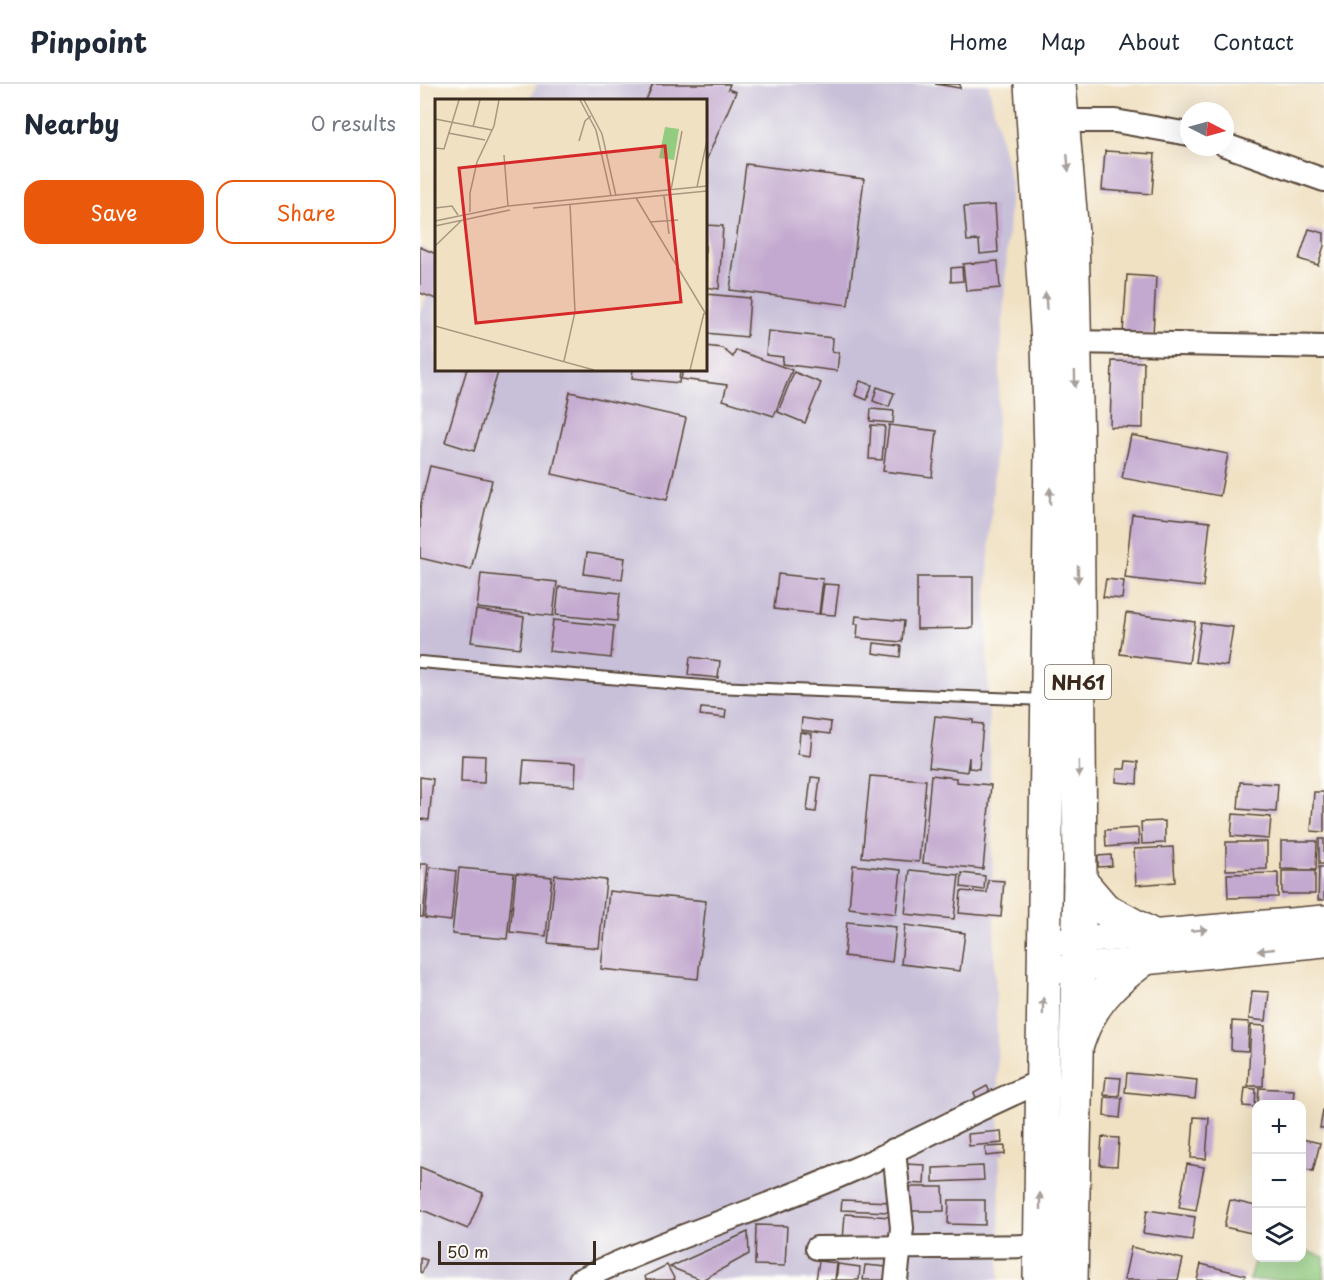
<!DOCTYPE html>
<meta charset="utf-8">
<style>
:root{--surface:#fff;--page:#f2f2f3;--text:#1f2937;--muted:#747a83;--line:#e0e1e3;--accent:#ea580c}
body{margin:0;font-family:"Playpen Sans",sans-serif;background:var(--page);color:var(--text)}
.controls{position:absolute;right:18px;bottom:18px;display:grid;overflow:hidden;border-radius:12px;box-shadow:0 6px 24px #0002}
.controls button{width:54px;height:54px;display:grid;place-items:center;padding:0;border:0;border-bottom:2px solid var(--line);background:var(--surface);color:var(--text);font:30px sans-serif}
.compass{position:absolute;left:760px;top:18px;width:54px;height:54px;border-radius:50%;background:var(--surface);box-shadow:0 6px 24px #0002;rotate:96deg}
.scale{position:absolute;left:18px;bottom:15px;width:158px;box-sizing:border-box;padding-left:6px;border:3px solid #3b2a1e;border-top:0;font-size:16px;line-height:21px;white-space:nowrap;color:#3b2a1e;-webkit-text-stroke:4px #fdfcf7;paint-order:stroke}
.list{margin:0;padding:0;list-style:none}
h2{display:flex;justify-content:space-between;align-items:center;height:78px;margin:0;padding:0 24px;font-size:26px}
h2 small{font-size:20px;font-weight:400;color:var(--muted)}
.actions{display:flex;gap:12px;padding:18px 24px}
.actions a{flex:1;padding:14px 0;border:2px solid var(--accent);border-radius:18px;text-align:center;font-size:21px;color:var(--accent)}
.actions .main{background:var(--accent);color:#fff}
.icon{flex:none;width:33px;height:33px;fill:none;stroke:currentColor;stroke-width:2;stroke-linecap:round;stroke-linejoin:round}
.map{position:relative;flex:none;width:904px;height:1196px;overflow:hidden}
header{display:flex;align-items:center;gap:36px;box-sizing:border-box;height:84px;padding:0 30px;background:var(--surface);border-bottom:2px solid var(--line)}
header strong{font-size:28px}
nav{display:flex;gap:33px;margin-inline-start:auto;font-size:21px}
main{display:flex}
aside{flex:1;background:var(--surface)}
.map>svg:first-child{display:block}
.industrial{fill:#c8c0d8}
.green{fill:#92cc80;stroke:#667b4f;stroke-width:1.5}
.building{fill:#c3a9cf}
.lines{fill:none;stroke-linecap:round;stroke-linejoin:round}
.service-casing{stroke:#564537;stroke-width:14}
.minor-casing{stroke:#564537;stroke-width:26}
.tertiary-casing{stroke:#564537;stroke-width:30}
.trunk-casing{stroke:#564537;stroke-width:36}
.service{stroke:#fff;stroke-width:10}
.minor{stroke:#fff;stroke-width:22}
.tertiary{stroke:#fff;stroke-width:27}
.trunk{stroke:#fff;stroke-width:33}
.oneway{fill:#a79f9a}
.labels{text-anchor:middle;dominant-baseline:central;stroke-width:5;stroke-linejoin:round;paint-order:stroke}
.shield{fill:#fdfcf7;stroke:#75695f;stroke-width:1.5}
.shield-label{font-size:20px;font-weight:bold;fill:#3b2a1e}
.inset-road{fill:none;stroke:#a89881;stroke-width:1.5}
.view{fill:#d62828;fill-opacity:0.15;stroke:#d62828;stroke-width:3}
.inset-edge{fill:none;stroke:#3b2a1e;stroke-width:3}
</style>
<header>
<strong>Pinpoint</strong>
<nav><a>Home</a><a>Map</a><a>About</a><a>Contact</a></nav>
</header>
<main>
<aside>
<h2>Nearby<small>0 results</small></h2>
<ul class="list">
</ul>
<div class="actions"><a class="main">Save</a><a>Share</a></div>
</aside>
<div class="map">
<svg width="904" height="1196" viewBox="0 0 904 1196">
<rect width="100%" height="100%" fill="#fdfcf7"/>
<filter id="ink" filterUnits="userSpaceOnUse"><feTurbulence type="fractalNoise" baseFrequency=".0167" numOctaves="2"/><feDisplacementMap in="SourceGraphic" scale="12" xChannelSelector="R" yChannelSelector="G"/><feConvolveMatrix kernelMatrix="1 2 1 2 8 2 1 2 1" color-interpolation-filters="sRGB"/></filter>
<filter id="wash" filterUnits="userSpaceOnUse"><feTurbulence type="fractalNoise" baseFrequency=".008" numOctaves="4" result="noise"/><feDisplacementMap in="SourceGraphic" scale="24" xChannelSelector="R" yChannelSelector="G"/><feGaussianBlur stdDeviation="1.35" result="paint"/><feColorMatrix in="noise" values="0 0 0 0 0 0 0 0 0 0 0 0 0 0 0 0 0 1.4 0 .05"/><feComposite in="paint" operator="in"/></filter>
<g filter="url(#wash)">
<rect width="100%" height="100%" fill="#f0e1c3"/>
<!-- industrial -->
<path class="industrial" d="M117,0H568L591,99L566,522L580,1076L579,1196H0V227L16,195V285H285V16H109Z"/>
<!-- green -->
<path class="green" d="M882,1166L904,1173V1196H829L836,1171V1174H882Z"/>
<g id="blocks">
<!-- building -->
<g class="building">
<path d="M233,0H310L308,5L316,8L285,79V16H226Z"/>
<path d="M515,0H540V4Z"/>
<path d="M685,67L735,70L732,110L682,106Z"/>
<path d="M326,80L444,95L428,221L310,206Z"/>
<path d="M575,121L578,168L560,170L559,156L547,157L544,123Z"/>
<path d="M285,141L303,142L299,205L285,203Z"/>
<path d="M889,145L904,149V162L898,181L879,175Z"/>
<path d="M0,163L16,170V215L0,209Z"/>
<path d="M578,177L580,204L546,207L543,180Z"/>
<path d="M542,183L543,197L531,198V184Z"/>
<path d="M707,191L736,193L733,251L703,249Z"/>
<path d="M285,210L330,214L327,253L285,249Z"/>
<path d="M348,247L413,254L412,268L419,269L417,287L362,280L363,273L346,271Z"/>
<path d="M285,262L302,264L313,273L316,266L372,286L354,332L303,316L307,301L261,295L263,285H285Z"/>
<path d="M692,277L724,278L723,344L690,343Z"/>
<path d="M47,285H79L54,367L25,358Z"/>
<path d="M213,285H260L259,299L212,294Z"/>
<path d="M374,288L401,299L385,339L358,328Z"/>
<path d="M440,297L452,301L447,316L435,311Z"/>
<path d="M457,303L474,309L469,323L453,317Z"/>
<path d="M150,308L266,334L247,416L132,390Z"/>
<path d="M451,325L474,327L473,339L450,337Z"/>
<path d="M451,341L465,342L462,376L449,375Z"/>
<path d="M469,341L517,347L512,393L463,387Z"/>
<path d="M711,351L808,370L800,412L702,394Z"/>
<path d="M10,382L72,396L51,486L0,474V423Z"/>
<path d="M712,430L790,438L783,503L705,494Z"/>
<path d="M167,469L205,474L202,495L164,490Z"/>
<path d="M61,490L137,498L133,532L57,524Z"/>
<path d="M358,490L403,495L399,530L354,525Z"/>
<path d="M497,493H553V544L497,545Z"/>
<path d="M686,495L704,497L702,515L683,513Z"/>
<path d="M404,500L419,501L415,531L400,530Z"/>
<path d="M139,503L200,509L197,537L136,531Z"/>
<path d="M56,526L104,533L100,564L51,558Z"/>
<path d="M706,529L775,538L769,579L700,570Z"/>
<path d="M436,532L484,537L482,558L437,554L438,540H435Z"/>
<path d="M133,536L194,542L191,574L129,567Z"/>
<path d="M781,539L813,543L807,582L775,578Z"/>
<path d="M454,559L481,562L480,573L453,569Z"/>
<path d="M270,573L300,577L298,594L268,591Z"/>
<path d="M281,624L306,626L305,634L280,631Z"/>
<path d="M515,632L553,636V639L563,640L559,685L549,684V673L547,688L509,683Z"/>
<path d="M382,634L411,638L410,650L381,646Z"/>
<path d="M380,648L392,650L390,672L378,670Z"/>
<path d="M42,671L65,672L64,699L41,698Z"/>
<path d="M104,676L156,679L155,702L102,699Z"/>
<path d="M706,677L718,678L717,700L696,698L697,685H705Z"/>
<path d="M511,691L536,694V698L571,701L563,785L503,779Z"/>
<path d="M450,692L506,696L499,778L442,773Z"/>
<path d="M0,693L13,695L9,736L0,735Z"/>
<path d="M391,693L400,694L396,728L387,727Z"/>
<path d="M820,698L858,700L856,728L818,725Z"/>
<path d="M894,708H904V748L891,747Z"/>
<path d="M813,730L851,733L849,755L811,752Z"/>
<path d="M745,737V759L722,760L721,738Z"/>
<path d="M718,744L719,760L686,763L685,746Z"/>
<rect x="899" y="755" width="5" height="25"/>
<path d="M861,757H897L896,786L861,785Z"/>
<path d="M806,758H847V785L806,786Z"/>
<path d="M753,763L755,798L716,801L714,765Z"/>
<path d="M691,771L692,782L678,783V772Z"/>
<path d="M0,780H8L3,833H0Z"/>
<path d="M433,781L481,786L476,830L429,824Z"/>
<path d="M10,783L36,787L31,837L5,834Z"/>
<path d="M899,783H904V816H898Z"/>
<path d="M39,784L94,789L87,855L32,850Z"/>
<path d="M490,786L539,791L534,835L485,830Z"/>
<rect x="862" y="787" width="33" height="23"/>
<path d="M96,789L132,793L126,852L90,848Z"/>
<path d="M542,789L565,792L564,806L541,803Z"/>
<path d="M858,789V813L808,814L807,790Z"/>
<path d="M135,791L186,796L179,864L128,859Z"/>
<path d="M568,796L584,797L581,833L539,829L541,807L567,809Z"/>
<path d="M189,807L286,817L278,895L181,885Z"/>
<path d="M427,838L476,843L472,878L424,872Z"/>
<path d="M485,841L545,849L540,887L481,880Z"/>
<path d="M832,907L849,908L846,937L829,935Z"/>
<path d="M812,937L829,938L828,967L811,966Z"/>
<path d="M831,941L845,942L843,1002H828Z"/>
<path d="M707,989L777,996L775,1015L705,1008Z"/>
<path d="M686,993L701,994L699,1012L684,1011Z"/>
<path d="M567,1002L572,1012L559,1019L554,1009Z"/>
<path d="M825,1004L836,1005L835,1023L823,1022Z"/>
<path d="M839,1004L874,1006L873,1020H838Z"/>
<path d="M685,1013L702,1014L700,1034L684,1032Z"/>
<path d="M903,1026H904V1044H900Z"/>
<path d="M774,1033L789,1034L786,1075L771,1074Z"/>
<path d="M581,1047L582,1059L549,1062L548,1050Z"/>
<path d="M682,1053L699,1054L697,1082L680,1081Z"/>
<path d="M882,1055L900,1059L893,1087L882,1084Z"/>
<path d="M585,1062V1070L566,1072L565,1063Z"/>
<path d="M485,1080L505,1081L504,1100L484,1099Z"/>
<path d="M767,1080L784,1083L776,1126L759,1123Z"/>
<path d="M563,1082L564,1096L513,1098V1084Z"/>
<path d="M0,1083L63,1109L48,1145L0,1125Z"/>
<path d="M483,1103H523L524,1127H483Z"/>
<path d="M422,1116L471,1118L470,1128L421,1126Z"/>
<path d="M529,1116H565V1141L528,1140Z"/>
<path d="M810,1116L836,1122V1150L804,1143Z"/>
<path d="M727,1126L775,1133L772,1156L723,1149Z"/>
<path d="M425,1130L471,1133L470,1159L423,1157Z"/>
<path d="M336,1141L367,1142L365,1182L335,1181Z"/>
<path d="M328,1148L329,1170L282,1196L250,1183Z"/>
<path d="M711,1163L763,1175L758,1196H704Z"/>
<path d="M0,1174L7,1176L2,1189L0,1188Z"/>
<path d="M399,1177L417,1179L415,1196H396Z"/>
<path d="M418,1180L440,1183L439,1196H416Z"/>
<path d="M781,1180L825,1191L824,1196H777Z"/>
<path d="M247,1181L255,1196H226L225,1192Z"/>
<path d="M445,1181L467,1183L466,1196H443Z"/>
</g>
</g>
</g>
<g filter="url(#ink)">
<use href="#blocks" fill-opacity="0" stroke="#564537" stroke-width="1.5"/>
<g class="lines">
<!-- service casing -->
<g class="service-casing">
<path id="service" d="M0,578L295,603L625,616"/>
</g>
<!-- minor casing -->
<g class="minor-casing">
<g id="minor">
<path d="M644,37H695L769,50"/>
<path d="M805,61L904,96"/>
<path d="M654,258L904,263"/>
<path d="M474,1066L482,1144L476,1196"/>
<path d="M397,1164L620,1162"/>
<path d="M160,1196C249,1153 345,1125 435,1085C498,1057 558,1024 622,997"/>
</g>
</g>
<!-- tertiary casing -->
<g class="tertiary-casing">
<g id="tertiary">
<path d="M624,859L904,835"/>
<path d="M624,887L904,859"/>
</g>
</g>
<!-- trunk casing -->
<g class="trunk-casing">
<g id="trunk">
<path d="M611,0L628,259L631,369L620,1196"/>
<path d="M639,0L652,150L657,365L660,797L651,1196"/>
<path d="M660,797L684,825L731,851"/>
<path d="M659,955C670,921 691,899 720,878"/>
</g>
</g>
<!-- service -->
<use href="#service" class="service"/>
<!-- minor -->
<use href="#minor" class="minor"/>
<!-- tertiary -->
<use href="#tertiary" class="tertiary"/>
<!-- trunk -->
<use href="#trunk" class="trunk"/>
</g>
<!-- one-way arrows -->
<defs><path id="oneway-solid" d="M-6-.8H1V-3.2L6.5 0L1 3.2V.8H-6Z" transform="scale(1.5)"/></defs>
<g class="oneway">
<use href="#oneway-solid" transform="translate(648 79) rotate(85)"/>
<use href="#oneway-solid" transform="translate(626 217) rotate(-93)"/>
<use href="#oneway-solid" transform="translate(655 295) rotate(89)"/>
<use href="#oneway-solid" transform="translate(630 412) rotate(-90)"/>
<use href="#oneway-solid" transform="translate(658 490) rotate(90)"/>
<use href="#oneway-solid" transform="translate(659 685) rotate(89)"/>
<use href="#oneway-solid" transform="translate(779 846) rotate(-5)"/>
<use href="#oneway-solid" transform="translate(846 866) rotate(174)"/>
<use href="#oneway-solid" transform="translate(623 922) rotate(-89)"/>
<use href="#oneway-solid" transform="translate(620 1117) rotate(-90)"/>
</g>
</g>
<g class="labels">
<!-- shield labels -->
<rect class="shield" x="625" y="581" width="66" height="34" rx="4.5"/>
<g class="shield-label">
<text x="658" y="598">NH61</text>
</g>
</g>
<!-- overview -->
<g transform="translate(15 15)">
<rect width="272" height="272" fill="#f0e1c3"/>
<path d="M230,28L244,30L239,61L224,59Z" fill="#92cc80"/>
<path class="inset-road" d="M145,1L161,31L176,97M149,1L167,35L181,97M0,20L57,31M38,28L45,1M13,34L50,41M144,42L150,22L156,17M0,49L9,50L24,1M69,56L73,107M262,88L272,41M236,91L247,32M229,97L234,135M201,99L272,217M0,109L17,107L23,116M98,109L272,92M35,113V94L42,63L59,27L64,1M0,122L73,107L272,87M215,123L243,121M0,127L75,111M0,147L26,122M0,227L159,271M129,262L140,213L135,105M255,271L269,214"/>
<path class="view" d="M230,47L246,203L41,224L24,69Z"/>
<rect width="272" height="272" class="inset-edge"/>
</g>
</svg>
<div class="controls">
<button>+</button>
<button>−</button>
<button><svg class="icon" aria-label="layers" viewBox="0 0 24 24"><path d="M12 4l9 5-9 5-9-5zM3 14l9 5 9-5"/></svg></button>
</div>
<svg class="compass" viewBox="-18 -18 36 36"><path d="M0-13l5 13h-10z" fill="#e53935"/><path d="M0 13l5-13h-10z" fill="#747a83"/></svg>
<div class="scale">50 m</div>
</div>
</main>
